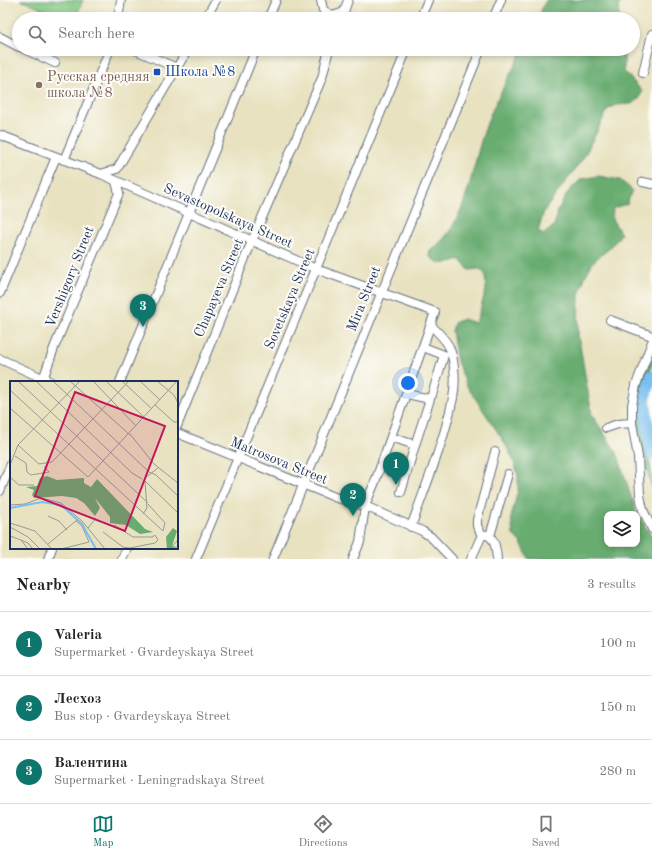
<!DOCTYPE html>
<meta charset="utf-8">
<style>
:root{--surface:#fff;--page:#f2f2f2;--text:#222;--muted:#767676;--line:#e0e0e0;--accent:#0f766e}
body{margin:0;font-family:"Old Standard TT",serif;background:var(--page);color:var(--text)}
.controls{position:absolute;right:12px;bottom:12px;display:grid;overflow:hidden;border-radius:8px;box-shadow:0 2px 6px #0003}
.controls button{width:36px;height:36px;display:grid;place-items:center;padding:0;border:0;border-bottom:1px solid var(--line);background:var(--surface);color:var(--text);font:20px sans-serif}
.you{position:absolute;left:408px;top:383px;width:14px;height:14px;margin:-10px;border:3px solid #fff;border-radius:50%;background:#1a73e8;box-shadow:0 0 0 6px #1a73e833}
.badge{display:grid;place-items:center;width:26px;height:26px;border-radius:50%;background:var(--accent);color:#fff;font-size:13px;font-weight:700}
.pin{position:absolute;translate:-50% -33px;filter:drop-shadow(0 1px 2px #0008)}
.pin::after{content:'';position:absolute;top:21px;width:14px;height:12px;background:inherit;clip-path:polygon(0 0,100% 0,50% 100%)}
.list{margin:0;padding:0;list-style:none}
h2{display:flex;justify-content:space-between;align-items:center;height:52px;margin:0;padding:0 16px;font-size:17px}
h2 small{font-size:13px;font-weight:400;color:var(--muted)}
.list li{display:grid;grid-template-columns:26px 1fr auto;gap:12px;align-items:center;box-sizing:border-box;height:64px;padding:0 16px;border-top:1px solid var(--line)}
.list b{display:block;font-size:15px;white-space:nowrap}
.list p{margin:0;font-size:13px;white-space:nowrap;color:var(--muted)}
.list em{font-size:13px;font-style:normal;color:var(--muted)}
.icon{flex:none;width:22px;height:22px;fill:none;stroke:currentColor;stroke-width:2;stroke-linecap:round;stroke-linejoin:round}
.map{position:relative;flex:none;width:652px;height:559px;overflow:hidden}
.search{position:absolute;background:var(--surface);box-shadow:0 2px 6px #0003;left:12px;right:12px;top:12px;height:44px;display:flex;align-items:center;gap:10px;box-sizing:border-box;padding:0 14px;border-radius:22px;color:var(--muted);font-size:15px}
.sheet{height:244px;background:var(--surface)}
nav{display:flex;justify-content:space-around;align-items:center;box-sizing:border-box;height:56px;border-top:1px solid var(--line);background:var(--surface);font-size:11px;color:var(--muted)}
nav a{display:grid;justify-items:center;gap:2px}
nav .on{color:var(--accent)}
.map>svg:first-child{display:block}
.green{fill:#81c782;stroke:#4e7b70}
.forest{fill:#68ac70;stroke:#426e67;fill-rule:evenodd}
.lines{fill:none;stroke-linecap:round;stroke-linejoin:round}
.river{stroke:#79bff0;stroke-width:12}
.minor-casing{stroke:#636e80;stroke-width:10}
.path{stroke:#636e80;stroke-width:1;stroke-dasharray:3 3;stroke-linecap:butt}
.minor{stroke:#fff;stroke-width:8}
.transit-dot{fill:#1a4fb4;stroke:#fdfcf7;stroke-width:1.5}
.education-dot{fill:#8d6e63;stroke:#fdfcf7;stroke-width:1.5}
.labels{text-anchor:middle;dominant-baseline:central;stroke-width:4;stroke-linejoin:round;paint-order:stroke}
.transit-label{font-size:14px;fill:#164399;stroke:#fdfcf7;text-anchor:start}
.education-label{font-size:14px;fill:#785e54;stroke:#fdfcf7;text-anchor:start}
.street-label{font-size:14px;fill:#1b2f5e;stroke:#fdfcf7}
.inset-river{fill:none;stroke:#79bff0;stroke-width:2}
.inset-road{fill:none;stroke:#969a99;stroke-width:1}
.view{fill:#c2185b;fill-opacity:0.15;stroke:#c2185b;stroke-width:2}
.inset-edge{fill:none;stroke:#1b2f5e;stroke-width:2}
</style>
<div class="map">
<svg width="652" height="559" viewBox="0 0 652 559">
<rect width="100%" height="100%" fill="#fdfcf7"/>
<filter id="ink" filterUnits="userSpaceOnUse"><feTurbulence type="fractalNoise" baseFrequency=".025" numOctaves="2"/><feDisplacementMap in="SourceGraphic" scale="8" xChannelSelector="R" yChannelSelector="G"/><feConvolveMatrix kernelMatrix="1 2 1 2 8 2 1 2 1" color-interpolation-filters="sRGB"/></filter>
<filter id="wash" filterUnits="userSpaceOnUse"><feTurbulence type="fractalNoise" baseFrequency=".012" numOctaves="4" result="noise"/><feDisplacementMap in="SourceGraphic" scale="16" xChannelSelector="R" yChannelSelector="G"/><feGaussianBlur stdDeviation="0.9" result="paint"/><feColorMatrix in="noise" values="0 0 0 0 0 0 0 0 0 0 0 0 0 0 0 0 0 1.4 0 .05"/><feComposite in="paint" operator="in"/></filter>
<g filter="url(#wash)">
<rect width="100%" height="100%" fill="#e8e2c0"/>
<!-- green -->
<path class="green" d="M21,0H83L75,19H66Z"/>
<!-- forest -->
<g class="forest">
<path d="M546,0H625L618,5L620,19H537Z"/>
<path d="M523,49H624V71L642,91L639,99L631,104L616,105L608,109L584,157L544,211L538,231L544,234L554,226L558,210L568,192L581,179L599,176L620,180L632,190L627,204L613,208L612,219L621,234L611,247L593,262L585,277L579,295L578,334L592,415L617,453L636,512L652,537V559H529L521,543L513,535L511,517L518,490V475L513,459L503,440L467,386L457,362L452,331L454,323L463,319L476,323L486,290L485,274L480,269L469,270L459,259C447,264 439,266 429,256L430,251C468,225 471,166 486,126C495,100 511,74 523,49ZM607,514H637V544H607Z"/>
<path d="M652,351V365L642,399V419L652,475V487C647,476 647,466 644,455C641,445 637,435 635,425C631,399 643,375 652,351Z"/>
</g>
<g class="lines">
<!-- river -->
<path class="river" d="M652,376L644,400L652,454"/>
</g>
</g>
<g filter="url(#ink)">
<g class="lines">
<!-- minor casing -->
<g class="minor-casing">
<g id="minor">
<path d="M321,0L323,10L333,16L344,12L348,0"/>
<path d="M118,19L121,0"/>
<path d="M205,19L216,0"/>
<path d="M268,19L276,0"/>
<path d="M420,19L428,0"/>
<path d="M493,19L501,0"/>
<path d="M0,37L19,47"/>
<path d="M24,49L55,63"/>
<path d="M133,49L177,68"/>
<path d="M643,73L652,34"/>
<path d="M0,135L101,174L316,269L435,312L375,482L365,506L360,542L353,559"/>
<path d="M64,160L110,49"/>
<path d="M101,174L117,169L188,49"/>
<path d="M643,182L652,184"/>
<path d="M0,293L56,157"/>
<path d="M610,320L652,336"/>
<path d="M652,342L636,385L632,405V423L638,457L640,495L643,510L652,529"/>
<path d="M423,347L444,355L432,395"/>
<path d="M0,359L51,382"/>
<path d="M42,382L54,348L119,193L116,182"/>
<path d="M120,382L256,49"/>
<path d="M407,394L430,399L415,445"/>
<path d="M177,426L252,241L322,78L329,49"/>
<path d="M606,428L618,424L632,423"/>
<path d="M177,433L337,498L365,506L422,531L431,537L452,559"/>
<path d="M391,437L415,445L401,492"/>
<path d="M0,491L11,464"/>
<path d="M411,527C426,485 444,442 453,398C456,384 455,363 450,349C447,340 438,333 431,325"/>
<path d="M482,535L477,526V520L495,452"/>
<path d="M490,536L508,474"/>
<path d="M48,559L52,548"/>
<path d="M122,559L127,548"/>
<path d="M196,559L407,49"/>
<path d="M273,559L481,49"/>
<path d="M471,559L482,535C495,533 496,549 497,559"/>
</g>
</g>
<!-- path -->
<path class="path" d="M194,51L199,49"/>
<!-- minor -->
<use href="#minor" class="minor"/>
</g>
</g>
<!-- markers -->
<rect class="transit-dot" x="153" y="68" width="8" height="8" rx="2"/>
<circle class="education-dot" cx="39" cy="85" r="4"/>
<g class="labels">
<!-- transit labels -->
<g class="transit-label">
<text x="165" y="72">Школа №8</text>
</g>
<!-- education labels -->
<g class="education-label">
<text x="47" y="77">Русская средняя<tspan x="47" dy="16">школа №8</tspan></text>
</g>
<!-- street labels -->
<g class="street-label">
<text transform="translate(228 216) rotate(24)">Sevastopolskaya Street</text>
<text transform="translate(70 277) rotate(-68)">Vershigory Street</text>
<text transform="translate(219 288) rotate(-67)">Chapayeva Street</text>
<text transform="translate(290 299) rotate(-67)">Sovetskaya Street</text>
<text transform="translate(364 299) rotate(-68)">Mira Street</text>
<text transform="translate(279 461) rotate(22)">Matrosova Street</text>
</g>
</g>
<!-- overview -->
<g transform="translate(10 381)">
<rect width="168" height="168" fill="#e8e2c0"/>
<path d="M37,95L47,99L74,97V102L81,106L87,98L135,148L143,151L130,153L116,144L100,142V136L85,117L90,127L85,135L74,122L66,117L52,115L24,117L22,114L24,109L16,106L27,105L30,97ZM163,147L167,150L162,165L168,166L157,168L156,156Z" fill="#68ac70"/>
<path class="inset-river" d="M0,127L32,121L51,124L72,143L86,168"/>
<path class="inset-road" d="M8,0L138,122M26,0L122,92L132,98M43,0L139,91L146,94L168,115M60,0L120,54M83,0L126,45M96,0L134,36M112,0L142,28M130,0L150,19M147,0L164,14L168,22M0,9L153,150L155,142L138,123M145,24L164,41H168M0,27L78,96L167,0M120,53L144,83L168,102M8,64L29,83L42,81L119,0M8,64L70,0M5,75L16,82L17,91L21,94L39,91L34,85M0,84L8,64M0,96L9,104H24M135,97L148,87M135,100L167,131M0,109V123M0,124L15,123L31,117L51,122L72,140L95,168M133,133L137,127L135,101M38,135L49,140L57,149M0,142L25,150L42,168M104,144L123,156H143L144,154M0,146L18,156L30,168M78,147L86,137M93,151L113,166L120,167M0,155L11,159L18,168M11,159L18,162L23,168M38,163L67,139M120,167L145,162L148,159L145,154M51,168L79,161L72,145L66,140M159,168L168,159"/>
<path class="view" d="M65,11L155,45L115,150L25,115Z"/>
<rect width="168" height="168" class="inset-edge"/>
</g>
</svg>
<div class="controls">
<button><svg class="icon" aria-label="layers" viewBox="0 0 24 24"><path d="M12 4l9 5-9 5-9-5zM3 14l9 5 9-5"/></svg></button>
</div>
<div class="you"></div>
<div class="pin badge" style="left:396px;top:485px">1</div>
<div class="pin badge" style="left:353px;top:516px">2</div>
<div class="pin badge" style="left:143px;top:327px">3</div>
<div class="search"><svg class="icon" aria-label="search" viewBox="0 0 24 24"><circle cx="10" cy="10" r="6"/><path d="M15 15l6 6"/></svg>Search here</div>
</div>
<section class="sheet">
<h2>Nearby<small>3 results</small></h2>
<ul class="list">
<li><span class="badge">1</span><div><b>Valeria</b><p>Supermarket · Gvardeyskaya Street</p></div><em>100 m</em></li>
<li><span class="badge">2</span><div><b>Лесхоз</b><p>Bus stop · Gvardeyskaya Street</p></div><em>150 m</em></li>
<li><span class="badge">3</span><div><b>Валентина</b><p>Supermarket · Leningradskaya Street</p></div><em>280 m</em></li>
</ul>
</section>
<nav>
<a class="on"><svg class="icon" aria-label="map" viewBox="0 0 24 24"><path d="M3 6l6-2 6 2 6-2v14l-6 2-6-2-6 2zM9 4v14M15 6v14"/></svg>Map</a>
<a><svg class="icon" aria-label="directions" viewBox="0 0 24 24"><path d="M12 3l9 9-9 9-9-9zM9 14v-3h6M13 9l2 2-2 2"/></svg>Directions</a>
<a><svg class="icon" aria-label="saved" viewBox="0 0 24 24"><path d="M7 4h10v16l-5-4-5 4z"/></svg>Saved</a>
</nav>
